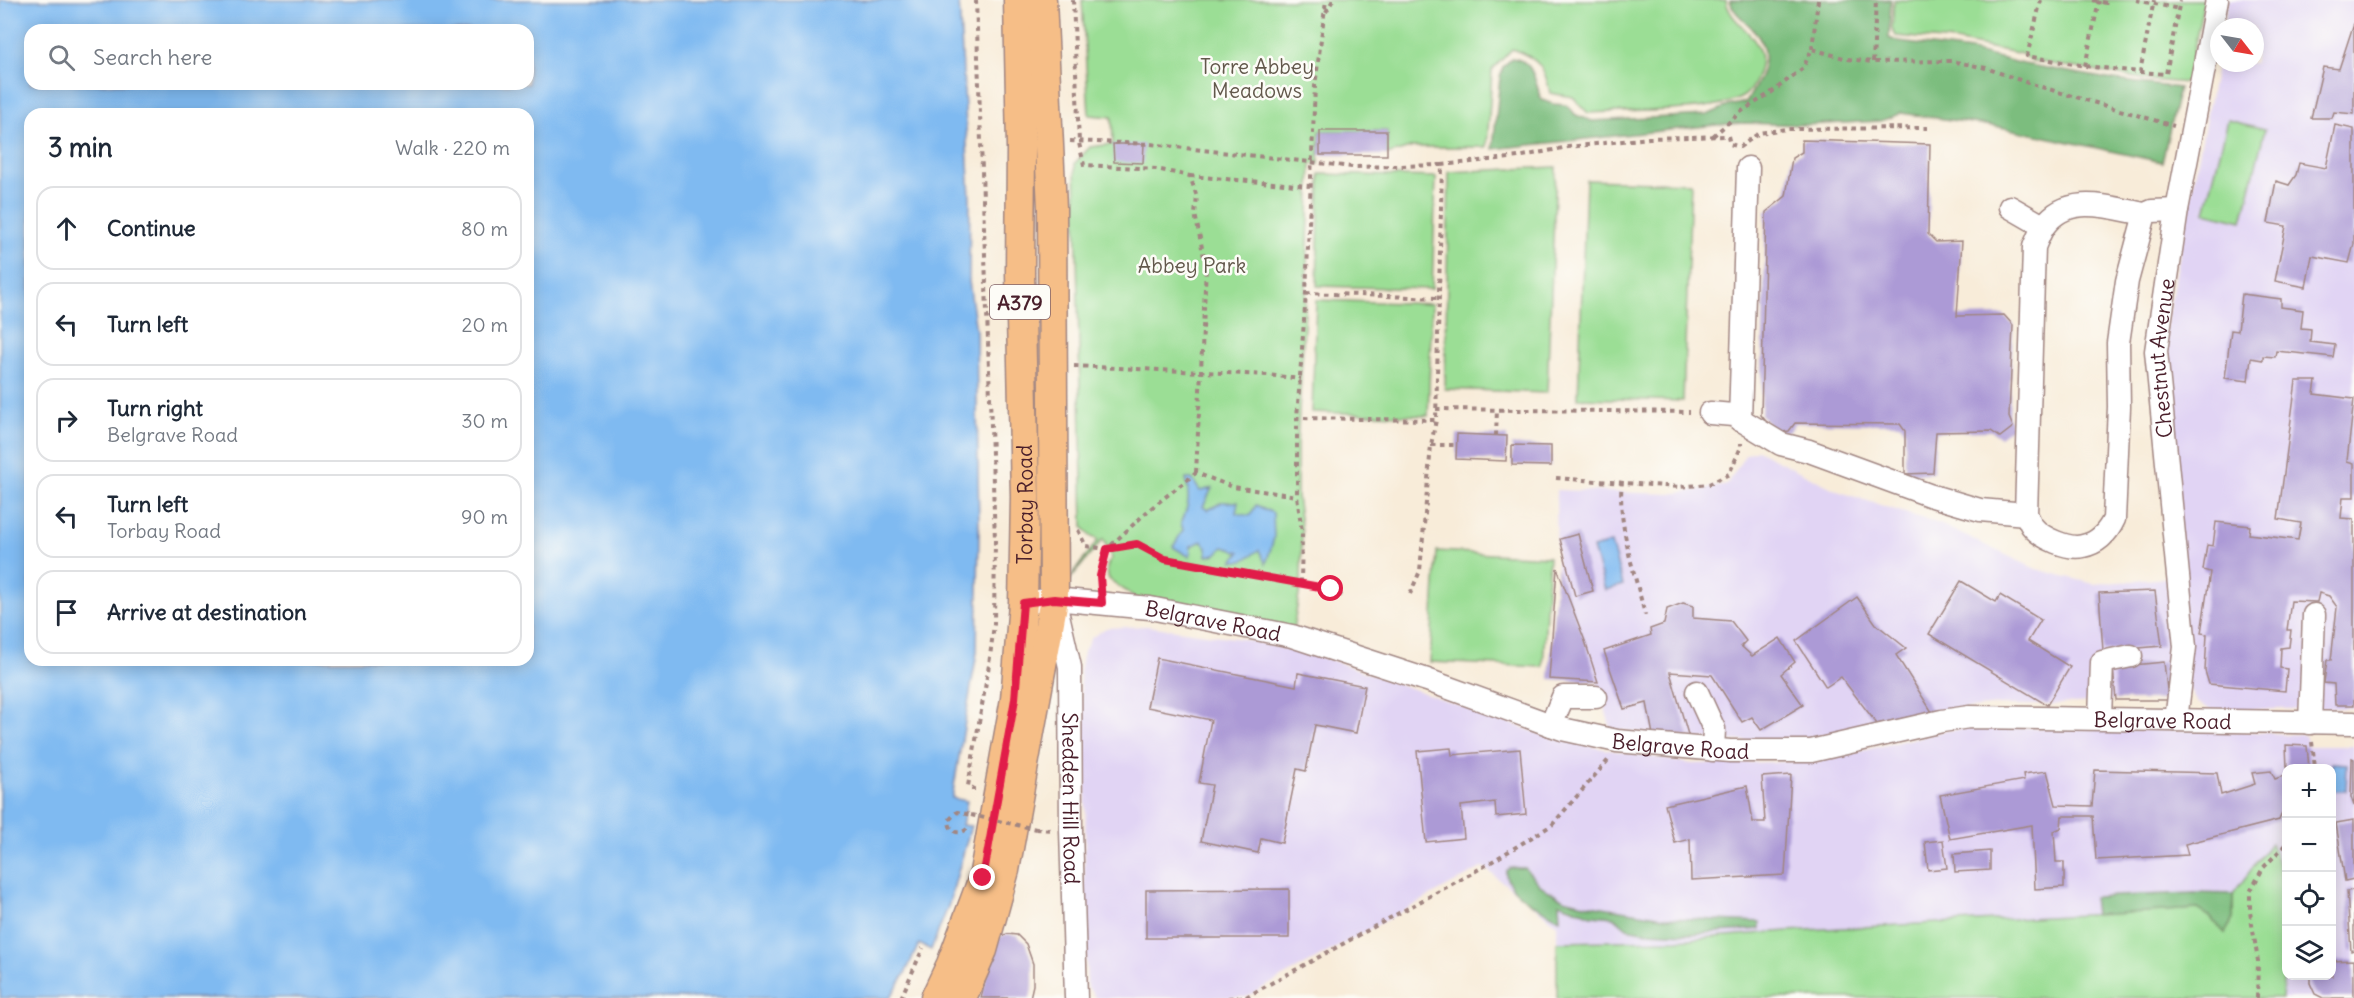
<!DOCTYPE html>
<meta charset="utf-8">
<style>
:root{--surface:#fff;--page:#f6f6f7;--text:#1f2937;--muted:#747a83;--line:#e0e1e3}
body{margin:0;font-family:Delius,sans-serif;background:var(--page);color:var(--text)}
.controls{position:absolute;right:18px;bottom:18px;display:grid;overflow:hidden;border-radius:12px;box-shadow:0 3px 15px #0003}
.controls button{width:54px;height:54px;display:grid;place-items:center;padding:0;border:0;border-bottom:2px solid var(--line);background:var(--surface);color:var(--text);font:30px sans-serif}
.compass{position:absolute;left:2210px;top:18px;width:54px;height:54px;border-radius:50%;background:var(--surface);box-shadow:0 3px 15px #0003;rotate:121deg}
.stop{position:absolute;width:18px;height:18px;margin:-14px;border:4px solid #e11d48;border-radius:50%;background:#fff}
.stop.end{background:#e11d48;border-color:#fff;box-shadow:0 2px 6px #0008}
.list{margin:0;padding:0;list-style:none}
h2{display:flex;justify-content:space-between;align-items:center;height:78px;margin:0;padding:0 24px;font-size:26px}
h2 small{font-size:20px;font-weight:400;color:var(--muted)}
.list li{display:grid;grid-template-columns:39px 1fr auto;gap:18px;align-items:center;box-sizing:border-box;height:84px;margin:0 12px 12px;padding:0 12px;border:2px solid var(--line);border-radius:18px}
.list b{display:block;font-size:22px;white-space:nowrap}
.list p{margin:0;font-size:20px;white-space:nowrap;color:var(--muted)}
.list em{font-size:20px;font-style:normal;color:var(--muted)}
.icon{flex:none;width:33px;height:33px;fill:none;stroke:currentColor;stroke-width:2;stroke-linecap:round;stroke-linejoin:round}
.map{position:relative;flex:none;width:2354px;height:998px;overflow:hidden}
.search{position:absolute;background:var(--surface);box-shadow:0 3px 15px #0003;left:24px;top:24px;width:510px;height:66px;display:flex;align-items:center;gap:15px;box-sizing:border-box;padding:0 21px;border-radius:18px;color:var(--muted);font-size:22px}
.panel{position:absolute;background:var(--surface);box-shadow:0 3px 15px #0003;left:24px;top:108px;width:510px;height:558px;border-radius:18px}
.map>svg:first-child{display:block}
.built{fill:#e1d4f4;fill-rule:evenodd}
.green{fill:#9bde95;stroke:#727e60;stroke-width:1.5}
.forest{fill:#7cbd7e;stroke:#636e54;stroke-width:1.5}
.water{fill:#7fbaf1;stroke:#646c8e;stroke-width:1.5;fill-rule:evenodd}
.building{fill:#ac9ad6}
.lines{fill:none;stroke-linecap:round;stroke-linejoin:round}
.minor-casing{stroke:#a18682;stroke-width:25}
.major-casing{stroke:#a18682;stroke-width:31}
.path{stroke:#a18682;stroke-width:4;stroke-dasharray:4.5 4.5;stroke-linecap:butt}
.minor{stroke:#fff;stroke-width:22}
.major{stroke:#f6be87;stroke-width:28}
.path-bridge{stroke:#a18682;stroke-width:4;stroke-dasharray:4.5 4.5;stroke-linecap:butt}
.route{stroke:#e11d48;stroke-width:8}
.labels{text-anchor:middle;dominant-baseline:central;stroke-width:5;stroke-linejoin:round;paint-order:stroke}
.shield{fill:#fdfcf7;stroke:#806168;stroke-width:1.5}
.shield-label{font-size:20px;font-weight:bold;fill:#4a1f2b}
.park-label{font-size:21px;fill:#62584b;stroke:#fdfcf7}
.street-label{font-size:21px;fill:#4a1f2b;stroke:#fdfcf7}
</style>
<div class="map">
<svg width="2354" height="998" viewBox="0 0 2354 998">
<rect width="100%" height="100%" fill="#fdfcf7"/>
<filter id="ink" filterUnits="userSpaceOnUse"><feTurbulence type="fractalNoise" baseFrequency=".0167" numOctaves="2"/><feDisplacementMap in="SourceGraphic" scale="12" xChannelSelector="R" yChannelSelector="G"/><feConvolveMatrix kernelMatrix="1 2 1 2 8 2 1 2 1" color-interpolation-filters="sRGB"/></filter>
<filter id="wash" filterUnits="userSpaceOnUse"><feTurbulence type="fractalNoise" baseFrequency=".008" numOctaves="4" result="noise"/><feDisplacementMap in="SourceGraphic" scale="24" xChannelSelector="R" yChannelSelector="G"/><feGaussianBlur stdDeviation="1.35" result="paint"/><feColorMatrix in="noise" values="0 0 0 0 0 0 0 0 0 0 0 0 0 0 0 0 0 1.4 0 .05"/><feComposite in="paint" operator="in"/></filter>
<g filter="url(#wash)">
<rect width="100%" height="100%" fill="#f8ecd9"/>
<!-- built -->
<g class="built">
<path d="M2228,0H2354V708L2211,710L2197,702L2187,685L2164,336L2219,52V63H2255V27H2223Z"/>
<path d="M1757,450L1840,492L1942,525L2036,569L2094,584L2169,578L2177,640L2168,700H2116L2047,705H1998L1932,712L1813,737L1771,742L1713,740L1611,729L1585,641L1557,568L1556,490L1671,494L1727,485L1745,455Z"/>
<path d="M1147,626L1242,639L1328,659L1549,737L1593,747L1692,764L1820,761L1944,731L1982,727L2254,732L2305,735L2308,746H2354V998H2282L2285,971L2271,844L2233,894L2198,909L1788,931L1677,940L1557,942V924L1483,867L1246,997L1096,998L1087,986L1084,899L1086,790L1080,672L1084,651L1091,638L1106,628ZM2286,768H2332V976H2286Z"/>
</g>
<!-- green -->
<g class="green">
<path d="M1082,0H1726C1729,22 1755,31 1760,53C1763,65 1754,91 1742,97C1715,113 1623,111 1588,113L1573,97L1550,93C1545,67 1538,58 1512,49L1492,70L1487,147H1413L1387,155V131H1320L1319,164H1311L1306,293L1297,445V496L1302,532L1301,583L1292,636L1150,608L1109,579C1106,570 1106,565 1112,558L1103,539L1054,599L1098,540L1090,536L1083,527L1075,163L1090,147L1113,144L1112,117L1089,115Z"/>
<path d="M1894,0H2204L2187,83L2150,80L2028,60L2022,54L1955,41L1896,36L1892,28Z"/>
<path d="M2228,120L2265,129L2242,221L2205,212Z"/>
<path d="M1556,167L1547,393L1445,389L1449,172Z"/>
<path d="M1320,174L1436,177L1432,289L1317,286Z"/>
<path d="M1586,180L1691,183L1683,401L1578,398Z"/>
<path d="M1316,300L1432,304L1428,416L1312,412Z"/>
<path d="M1437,551L1549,557L1543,667L1430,662Z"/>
<path d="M2271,843C2290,888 2286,950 2282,998H1557V942L1677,940L1788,931L2198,909L2210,917L2225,933L2233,919V894Z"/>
</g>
<!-- forest -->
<g class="forest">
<path d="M1730,0H1891L1889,38L1899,42L1971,51L2024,64L2114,80L2179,88L2162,162L2000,127L1901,113L1881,121L1804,125L1743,123L1716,125L1493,149L1500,77L1503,67L1512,58C1536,61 1534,83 1542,100L1553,104L1566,105L1576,115L1592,121L1707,115L1728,106L1746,102C1763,76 1775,51 1750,26C1742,18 1732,11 1730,0Z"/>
<path d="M1510,868H1525L1539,884L1549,891L1564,899L1584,904L1670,918L1760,922V929L1689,934L1647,932L1627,928L1614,917L1592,915L1559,903L1560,919C1544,911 1503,891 1506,871Z"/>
<path d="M2195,893L2233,894V919L2225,933L2210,917L2198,909L2095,915L2093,897Z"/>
</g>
<!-- water -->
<g class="water">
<path d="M0,0H959L970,198L969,281L976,331L979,532L977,652L952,798L967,801L962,825L971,826L949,904L931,950L919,944L905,974L890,998H0ZM30,30H528V84H30ZM30,114H528V660H30Z"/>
<path d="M1186,479H1192L1200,491L1212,488L1203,507L1208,510L1222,502H1238L1236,513L1250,516L1256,505L1273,513L1274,538L1266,564L1259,550L1243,561H1233L1240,552L1224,547L1216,554L1207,556V547L1202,541L1191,546L1190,557L1173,547L1183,530L1181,523C1189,506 1190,497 1186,479Z"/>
<path d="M1611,543L1623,585L1605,590L1593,548Z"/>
<path d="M2332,763L2347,764L2346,791H2332Z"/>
</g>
<g id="blocks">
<!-- building -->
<g class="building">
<path d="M2354,23V114L2334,112L2332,118H2311L2323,67L2339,69Z"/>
<path d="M2335,125L2354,129V244L2349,263L2312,256L2306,287L2275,281L2286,226L2268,223L2276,181L2289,185L2296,175L2299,163L2326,168Z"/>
<rect x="1320" y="131" width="67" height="24"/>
<path d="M1802,140L1930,144L1928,234L1936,242L1962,241L1957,316L2004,315L2013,325L2009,417L2013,427L2000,437L1991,431L1936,432L1933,473L1905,474V431L1900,424L1795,423L1789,431L1775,433L1761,415L1766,212L1786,196L1792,158L1802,152Z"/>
<path d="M1113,144H1144L1143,163L1114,162Z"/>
<path d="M2242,294L2281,299V307L2303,310L2301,328L2311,329L2310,342L2335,345L2333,357L2276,351L2275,357L2263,356V360L2251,358L2248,381L2225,378L2231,330L2238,331Z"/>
<path d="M2296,381H2316L2314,394L2354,399L2347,461L2354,463V497H2343L2341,518L2354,519V705H2335L2334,684L2324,683L2327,660H2331L2337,607L2329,596L2319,593L2317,602L2291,601L2287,630H2291L2289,647L2281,648L2280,668L2287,669L2285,691L2209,684L2205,671L2207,634L2201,633L2210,572L2203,570L2207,545L2213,546L2216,522L2250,526L2249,534L2298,540L2301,523L2278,519Z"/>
<path d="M1457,434L1507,436L1506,461L1456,459Z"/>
<path d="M1512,445L1551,446V466L1512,465Z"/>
<path d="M1578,534L1593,591L1575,596L1560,539Z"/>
<path d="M1557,568L1585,641L1598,682L1549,679Z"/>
<path d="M1961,581L1996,602L2000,595L2041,620L2028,641L2070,667L2047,705L1929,634Z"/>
<path d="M2155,591L2162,646L2103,651L2099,593Z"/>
<path d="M1857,597L1876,624L1906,648L1896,655L1932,712L1877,724L1841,677L1826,687L1796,641Z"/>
<path d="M1683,603L1693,606V618L1731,621L1746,641L1741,646L1752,656L1780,638L1795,662L1781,674L1803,705L1761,730L1752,717L1742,722L1712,675L1670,672L1689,738L1653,735L1647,703L1624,709L1604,651L1651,635L1650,629L1664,624L1667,609Z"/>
<path d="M1157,658L1296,686L1298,673L1365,686L1356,733L1315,725L1306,771L1297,769L1282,843L1261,838L1258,853L1201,841L1212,785L1199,783L1211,720L1147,707Z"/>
<path d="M2164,662L2168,700H2116L2113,667Z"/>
<path d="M2286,745L2307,746L2309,768H2287Z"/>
<path d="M1451,748L1452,755L1520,749L1526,814L1496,817L1495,802L1461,806L1464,838L1426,842L1417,751Z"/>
<path d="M2352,758L2354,759V806L2351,797Z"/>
<path d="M2095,770L2217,773L2221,795L2255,784L2252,773L2271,771L2275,779L2286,775V810L2283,811L2279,820L2185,844L2188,855L2096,860L2093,816H2062L2061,828L2054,831L2056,862H2064V887L2035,889L2032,825L1950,839L1940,795L2024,780L2023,774L2047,771L2056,805L2092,806Z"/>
<path d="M1791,775L1785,875L1691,880L1690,839L1675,843L1665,805L1747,786L1753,822H1765L1762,777Z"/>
<path d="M2354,820V879L2345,881L2336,823Z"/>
<path d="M1943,840L1947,868L1928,870L1925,842Z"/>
<path d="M1990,851V870L1955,872L1954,854Z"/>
<path d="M1289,889V938H1146V890Z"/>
<path d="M2354,890V950L2351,951L2347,891Z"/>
<path d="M1007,934L1017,935L1026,944L1033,964V985L1030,998H981L994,945L1001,936Z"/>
<path d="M2354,960V998H2323L2315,994L2310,983V976H2332V961Z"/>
</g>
</g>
</g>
<g filter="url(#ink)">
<use href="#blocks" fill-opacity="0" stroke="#a18682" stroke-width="1.5"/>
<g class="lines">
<!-- minor casing -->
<g class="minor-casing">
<g id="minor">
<path d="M2010,207L2043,226"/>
<path d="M2145,214L2127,281L2118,343L2119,407L2114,519C2108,532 2098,543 2083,546C2069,550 2041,538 2032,526C2030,523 2028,518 2026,514L2034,247C2037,240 2040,232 2044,226C2068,192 2110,208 2145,214L2152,211L2177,210"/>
<path d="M1710,413L1733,415L1781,444L1809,451L1929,495L1980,510L2026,514"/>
<path d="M1740,420L1748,168"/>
<path id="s1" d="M1023,603L1054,599L1150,608L1292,636L1427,680L1562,729L1617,741L1730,751H1811L1942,721L1969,717L2354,723"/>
<path id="s2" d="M1056,606L1070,667L1071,830L1076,998"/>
<path d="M1697,692L1714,729L1713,750"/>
<path d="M2100,718L2102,662L2131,656"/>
<path id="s3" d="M2176,720L2185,647L2156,351L2177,210L2217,0"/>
<path d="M2310,723L2314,615"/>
<path d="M1551,725L1563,697H1596"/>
</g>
</g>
<!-- major casing -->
<g class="major-casing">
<g id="major">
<path id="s4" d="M935,998L951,964L983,878L1015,699L1023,603L1025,497L1020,273L1021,148L1018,0"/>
<path d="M962,998L983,950L1005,870L1054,599L1052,208L1042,0"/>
</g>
</g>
<!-- path -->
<g class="path">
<path d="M1073,0L1079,143L1084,165L1156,169L1190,176L1197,197L1195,214L1206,267L1196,473"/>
<path d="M2041,0L2027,56L2085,66L2140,72L2154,0"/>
<path d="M2093,0L2106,3L2107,0"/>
<path d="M2136,0L2179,9"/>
<path d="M1326,12L1333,0"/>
<path d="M1812,49L1818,0"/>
<path d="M1873,62L1876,0"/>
<path d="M2085,66L2099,1"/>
<path d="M2140,72L2166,74L2180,0"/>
<path d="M1713,136L1742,111L1772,92L1803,68L1812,49L1847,59L1873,62L1951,61L1986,68L2028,83L2174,126"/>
<path d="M1070,141L1150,144L1353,167L1442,165L1436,420L1297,418"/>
<path d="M1442,165L1518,157L1568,147L1649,138L1728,136L1730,144L1740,147L1759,133L1786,129L1930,128"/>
<path d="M1190,176L1309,186"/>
<path d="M1306,293L1439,298"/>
<path d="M1074,366L1268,375L1301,379"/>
<path d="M1436,409L1690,412"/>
<path d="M1496,436L1497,409"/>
<path d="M1431,445H1457"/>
<path d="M1556,478L1679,487L1709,484L1729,474L1741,447V443"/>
<path d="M1622,481C1617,525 1635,573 1645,615"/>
<path d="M1078,530L1086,546L1107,549L1150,509L1196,473L1233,487L1297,496"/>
<path d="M1301,583L1302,532L1297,496V418L1306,293L1315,86L1326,0"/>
<path d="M1101,585L1100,576L1107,549L1137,544L1165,559L1331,589L1342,596"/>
<path d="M1410,594L1420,571L1431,445L1436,420"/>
<path d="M2312,742L2315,768"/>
<path d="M973,791V788L968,786L989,665L994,624L995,540L976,0"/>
<path d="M967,829C958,836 949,831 949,820L957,812L971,815"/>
<path d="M1036,829L1053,830"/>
<path d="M901,998L923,948"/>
<path d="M1228,998L1246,997L1483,867L1552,825L1610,758"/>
<path d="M2257,998L2258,961L2250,912V892L2263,868L2286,844"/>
</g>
<!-- minor -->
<use href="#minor" class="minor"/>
<!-- major -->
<use href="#major" class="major"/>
<!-- path-bridge -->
<path class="path-bridge" d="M971,815L1036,829"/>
</g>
</g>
<g class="lines" filter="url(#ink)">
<!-- route -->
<path class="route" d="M983,878L1015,699L1023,603L1054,599L1102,603L1100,576L1107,549L1137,544L1165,559L1331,589"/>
</g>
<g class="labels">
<!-- shield labels -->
<rect class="shield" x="990" y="285" width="60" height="34" rx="4.5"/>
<g class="shield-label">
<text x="1020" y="302">A379</text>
</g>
<!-- park labels -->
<g class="park-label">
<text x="1257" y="66">Torre Abbey<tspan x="1257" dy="24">Meadows</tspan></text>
<text x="1192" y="265">Abbey Park</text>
</g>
<!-- street labels -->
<g class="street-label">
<text stroke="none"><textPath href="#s3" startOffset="364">Chestnut Avenue</textPath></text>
<text stroke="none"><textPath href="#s4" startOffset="506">Torbay Road</textPath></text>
<text stroke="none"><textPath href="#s1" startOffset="192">Belgrave Road</textPath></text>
<text stroke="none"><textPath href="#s1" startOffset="1164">Belgrave Road</textPath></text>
<text stroke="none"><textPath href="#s1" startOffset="678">Belgrave Road</textPath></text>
<text stroke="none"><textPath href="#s2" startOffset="194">Shedden Hill Road</textPath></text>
</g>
</g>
</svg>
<div class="controls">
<button>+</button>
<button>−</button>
<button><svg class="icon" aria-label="locate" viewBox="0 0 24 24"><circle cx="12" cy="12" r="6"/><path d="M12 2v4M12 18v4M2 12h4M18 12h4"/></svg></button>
<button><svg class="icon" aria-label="layers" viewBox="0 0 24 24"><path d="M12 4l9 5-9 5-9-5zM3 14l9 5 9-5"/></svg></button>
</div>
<svg class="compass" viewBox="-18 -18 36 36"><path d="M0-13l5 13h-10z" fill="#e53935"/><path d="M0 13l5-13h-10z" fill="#747a83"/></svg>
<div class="stop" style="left:1331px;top:589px"></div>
<div class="stop end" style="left:983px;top:878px"></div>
<div class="search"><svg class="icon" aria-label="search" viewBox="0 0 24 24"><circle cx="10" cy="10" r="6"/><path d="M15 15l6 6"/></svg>Search here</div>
<section class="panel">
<h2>3 min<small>Walk · 220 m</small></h2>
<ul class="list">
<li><svg class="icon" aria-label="ahead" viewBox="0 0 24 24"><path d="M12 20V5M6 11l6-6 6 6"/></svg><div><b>Continue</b></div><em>80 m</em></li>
<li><svg class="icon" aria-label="left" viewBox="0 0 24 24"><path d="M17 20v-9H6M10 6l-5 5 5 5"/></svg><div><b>Turn left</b></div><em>20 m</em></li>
<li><svg class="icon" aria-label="right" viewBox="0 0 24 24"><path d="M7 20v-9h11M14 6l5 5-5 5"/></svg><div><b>Turn right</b><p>Belgrave Road</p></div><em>30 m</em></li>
<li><svg class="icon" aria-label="left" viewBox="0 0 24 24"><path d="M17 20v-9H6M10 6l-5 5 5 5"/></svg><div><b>Turn left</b><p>Torbay Road</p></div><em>90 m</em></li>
<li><svg class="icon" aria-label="arrive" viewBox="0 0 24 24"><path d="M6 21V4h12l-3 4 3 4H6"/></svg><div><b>Arrive at destination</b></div></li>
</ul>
</section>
</div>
